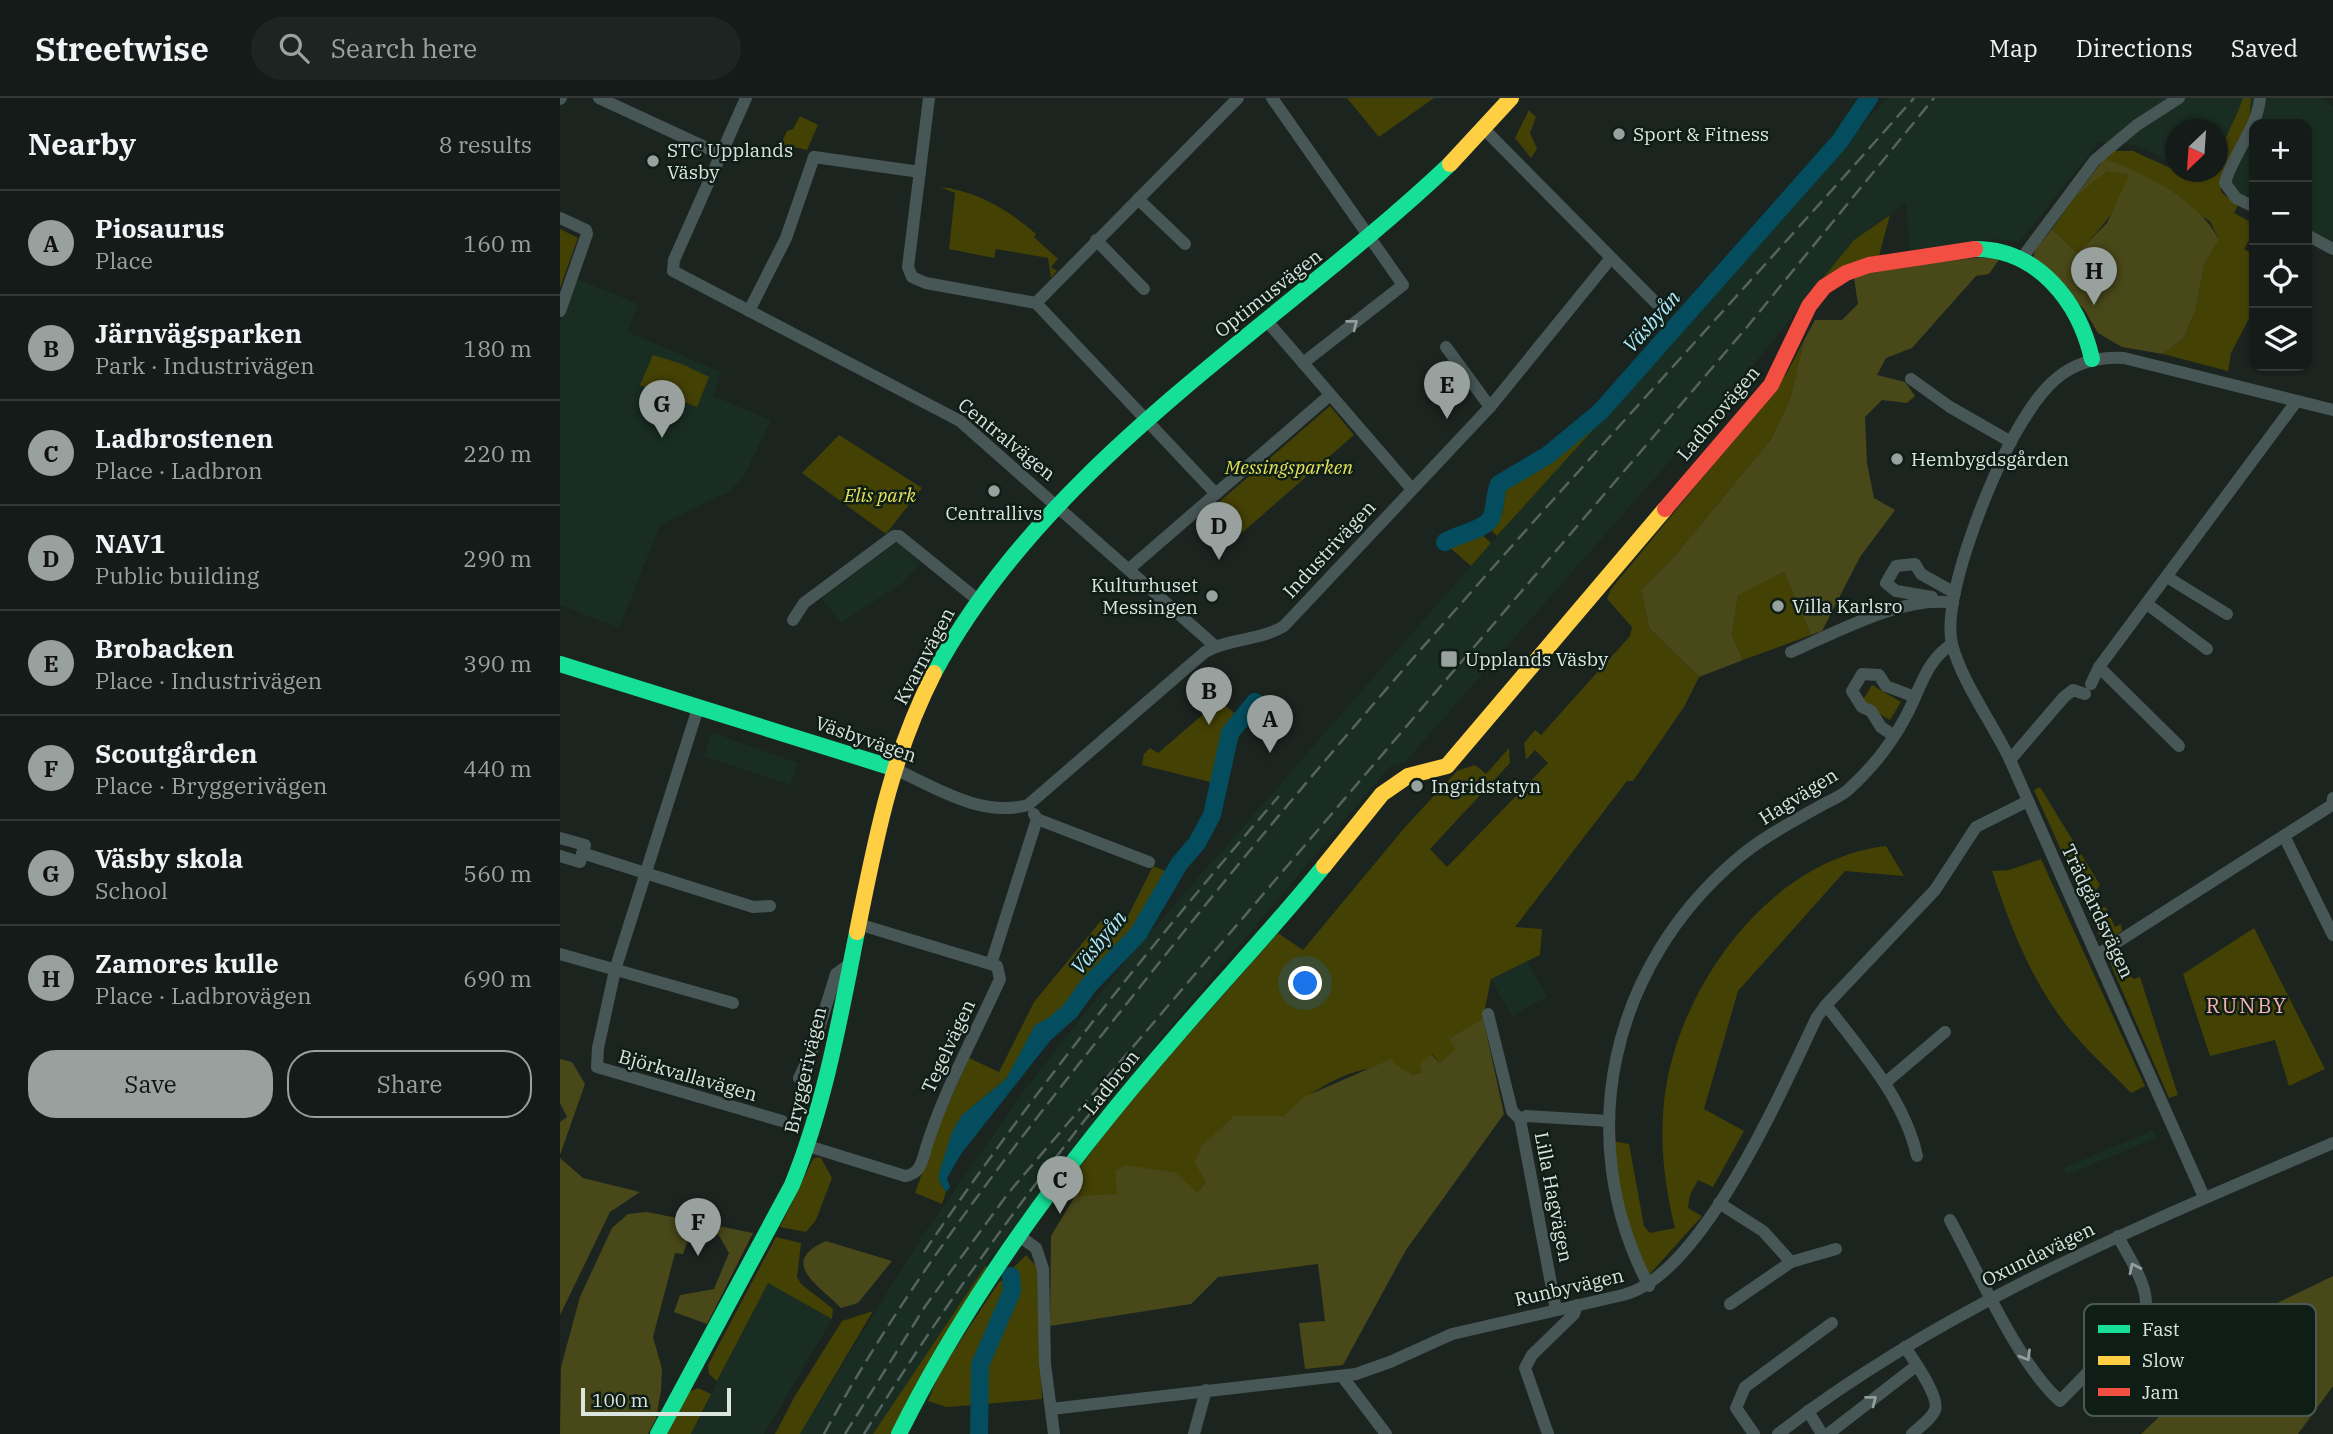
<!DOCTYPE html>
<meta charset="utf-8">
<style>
:root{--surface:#151b18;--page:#1e2421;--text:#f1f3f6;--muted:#9da1a2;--line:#343937;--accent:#98a19d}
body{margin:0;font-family:"IBM Plex Serif",serif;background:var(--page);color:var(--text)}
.controls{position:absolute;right:21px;top:21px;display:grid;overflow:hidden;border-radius:14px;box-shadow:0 2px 5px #0004}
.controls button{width:63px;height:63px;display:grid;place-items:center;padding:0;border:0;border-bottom:2px solid var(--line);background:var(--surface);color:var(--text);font:35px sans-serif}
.compass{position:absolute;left:1605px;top:21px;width:63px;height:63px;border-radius:50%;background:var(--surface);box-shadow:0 2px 5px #0004;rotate:205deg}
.scale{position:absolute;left:21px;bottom:18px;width:150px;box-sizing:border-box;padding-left:7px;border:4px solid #dbe5e0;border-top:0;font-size:19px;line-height:24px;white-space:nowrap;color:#dbe5e0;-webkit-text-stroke:5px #0f1d17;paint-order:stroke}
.you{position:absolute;left:746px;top:886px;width:24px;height:24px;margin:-18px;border:5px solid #fff;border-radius:50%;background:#1a73e8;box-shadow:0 0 0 10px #1a73e833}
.badge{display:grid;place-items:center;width:46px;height:46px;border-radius:50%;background:var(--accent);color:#111;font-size:23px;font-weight:700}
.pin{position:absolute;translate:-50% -58px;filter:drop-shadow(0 2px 4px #0008)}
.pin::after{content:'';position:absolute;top:37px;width:24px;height:21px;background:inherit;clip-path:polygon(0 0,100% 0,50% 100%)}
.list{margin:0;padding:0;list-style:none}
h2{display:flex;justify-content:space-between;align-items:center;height:91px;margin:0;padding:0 28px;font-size:30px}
h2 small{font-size:23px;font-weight:400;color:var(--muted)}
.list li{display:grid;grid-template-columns:46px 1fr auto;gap:21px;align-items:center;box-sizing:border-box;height:105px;padding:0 28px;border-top:2px solid var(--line)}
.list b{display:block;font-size:26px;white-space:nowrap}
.list p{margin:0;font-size:23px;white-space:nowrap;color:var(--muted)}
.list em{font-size:23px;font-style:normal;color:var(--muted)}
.actions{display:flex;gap:14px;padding:21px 28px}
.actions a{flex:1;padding:16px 0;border:2px solid var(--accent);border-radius:28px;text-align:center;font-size:24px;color:var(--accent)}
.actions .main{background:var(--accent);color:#111}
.icon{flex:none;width:38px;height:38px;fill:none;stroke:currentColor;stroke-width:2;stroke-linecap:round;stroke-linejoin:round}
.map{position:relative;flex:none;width:1773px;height:1336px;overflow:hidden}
header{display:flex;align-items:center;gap:42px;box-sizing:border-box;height:98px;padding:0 35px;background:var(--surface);border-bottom:2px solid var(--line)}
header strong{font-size:33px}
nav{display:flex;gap:38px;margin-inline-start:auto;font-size:24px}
.search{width:490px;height:63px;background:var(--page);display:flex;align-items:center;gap:18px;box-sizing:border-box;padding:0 24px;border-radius:38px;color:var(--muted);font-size:26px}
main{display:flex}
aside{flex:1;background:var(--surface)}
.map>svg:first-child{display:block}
.built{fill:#192d23}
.green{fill:#434104}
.forest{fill:#494819}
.water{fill:#034d5e}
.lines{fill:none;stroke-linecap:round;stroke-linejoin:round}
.river{stroke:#034d5e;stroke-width:18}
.street{stroke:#475756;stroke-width:12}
.fast{stroke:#16e098;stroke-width:16}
.slow{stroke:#ffcf43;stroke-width:16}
.jam{stroke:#f24e42;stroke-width:16}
.rail{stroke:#586361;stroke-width:2.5;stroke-dasharray:14 7;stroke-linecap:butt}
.oneway{stroke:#919e9b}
.poi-dot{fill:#98a19d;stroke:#0f1d17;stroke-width:2.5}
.labels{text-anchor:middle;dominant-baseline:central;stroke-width:5;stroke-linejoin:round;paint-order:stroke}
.poi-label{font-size:19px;fill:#dbe5e0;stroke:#0f1d17;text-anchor:start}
.street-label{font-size:19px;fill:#dbe5e0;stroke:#0f1d17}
.park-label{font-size:19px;font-style:italic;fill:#e5e15b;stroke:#0f1d17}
.water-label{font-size:21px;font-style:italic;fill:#b1e8fb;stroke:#0f1d17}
.neighbourhood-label{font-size:21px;letter-spacing:2px;fill:#f7b3af;stroke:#0f1d17}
.key{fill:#0f1d17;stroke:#4c5953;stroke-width:2}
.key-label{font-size:19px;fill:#dbe5e0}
</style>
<header>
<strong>Streetwise</strong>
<div class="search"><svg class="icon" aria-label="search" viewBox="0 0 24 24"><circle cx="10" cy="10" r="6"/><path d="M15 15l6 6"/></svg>Search here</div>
<nav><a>Map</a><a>Directions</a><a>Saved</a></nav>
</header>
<main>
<aside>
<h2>Nearby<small>8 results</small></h2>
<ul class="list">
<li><span class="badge">A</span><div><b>Piosaurus</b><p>Place</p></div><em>160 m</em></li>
<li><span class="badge">B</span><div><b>Järnvägsparken</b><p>Park · Industrivägen</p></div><em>180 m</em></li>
<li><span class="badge">C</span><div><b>Ladbrostenen</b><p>Place · Ladbron</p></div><em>220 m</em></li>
<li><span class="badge">D</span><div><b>NAV1</b><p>Public building</p></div><em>290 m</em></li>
<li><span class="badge">E</span><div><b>Brobacken</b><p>Place · Industrivägen</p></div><em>390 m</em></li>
<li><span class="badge">F</span><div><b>Scoutgården</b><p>Place · Bryggerivägen</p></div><em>440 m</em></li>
<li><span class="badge">G</span><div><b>Väsby skola</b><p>School</p></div><em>560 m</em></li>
<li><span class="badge">H</span><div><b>Zamores kulle</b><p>Place · Ladbrovägen</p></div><em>690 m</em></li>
</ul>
<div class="actions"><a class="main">Save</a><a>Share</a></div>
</aside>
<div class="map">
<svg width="1773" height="1336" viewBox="0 0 1773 1336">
<rect width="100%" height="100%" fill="#1c2420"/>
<!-- built -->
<g class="built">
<path d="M1327,0H1760L1773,9V145L1747,131V26H1694V103L1632,74H1658V32H1616L1615,66L1576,47L1539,44L1459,144L1433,141L1350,152L1346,104L1294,142L1181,282L845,664L829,669L617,921L519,1042L426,1167L313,1336H240L359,1143L467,989L568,860L911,468Z"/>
<path d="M15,180L78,206L68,234L161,274L153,298L211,322L183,380L168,394L100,427L59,530L0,507V223Z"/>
<path d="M339,443L360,466L342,485L281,525L262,500Z"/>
<path d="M151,634L238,665L230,687L144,658Z"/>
<path d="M967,863L987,899L952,918L931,881Z"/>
<path d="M1593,1032L1596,1040L1507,1077L1503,1070Z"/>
<path d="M208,1184L272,1221L204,1336H131Z"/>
</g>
<!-- green -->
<g class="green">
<path d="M787,0H874L819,39Z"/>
<path d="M1683,0H1691L1689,27L1660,87L1662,95L1678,107L1674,115L1694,126V141L1691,139L1684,151L1694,157V211L1671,255L1668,273L1603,256L1624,240L1636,211L1644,167L1659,142L1650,123L1544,61L1552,53H1573L1641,84L1647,74H1658C1658,47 1675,25 1683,0Z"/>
<path d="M969,12L976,19L970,35L977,51L971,60L955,40Z"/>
<path d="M240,18L258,27L247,52L221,46L227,33L233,31Z"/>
<path d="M1547,72L1569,77C1560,110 1540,132 1517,155L1492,131L1514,100Z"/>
<path d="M380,89C417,93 449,112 476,136L474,139L498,161L491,169L497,173L491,180L488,160L436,151L434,160L389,151L395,95Z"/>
<path d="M1330,117L1319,158L1263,180L1294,142Z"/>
<path d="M0,131L18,140L0,190Z"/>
<path d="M1244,242L1230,301L1211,341L1113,460L1081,492L1089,530L1139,579L1124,609L1073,683H1067L955,829L982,831L980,857L931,881L923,920L890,941L897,951L879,965L872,956L862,974L853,977C810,954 755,989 723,1018H674L646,1084L637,1095L527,1099L500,1096L567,1006L718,835L743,852L846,728L897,673L915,667L926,676L949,650L950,665L870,751L887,769L988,665L975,652L966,662L964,645L975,632L981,637L1070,538L1072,529L1047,501L1051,491L1210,298L1227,275Z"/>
<path d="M93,257L122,266L149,279L137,309L80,287Z"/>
<path d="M770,308L794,337L668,447L643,418Z"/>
<path d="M1040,324L937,438L930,431L942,417L946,389L992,364Z"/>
<path d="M279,337L362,390L326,436L242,375Z"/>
<path d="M919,434L931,445L911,468L889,449Z"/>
<path d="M1224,474L1251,537L1183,562L1172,537L1178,496Z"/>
<path d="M634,580L674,615L661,638L654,685L582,667L584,656L590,650L598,655L647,613L640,605L645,597L631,584Z"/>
<path d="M1312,587L1341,604L1330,622L1301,605Z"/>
<path d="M1480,689L1540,787L1533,797L1541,810L1546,809L1555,829L1561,826L1562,833L1547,842L1540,839L1474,692Z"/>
<path d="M1326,748L1344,778L1285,773L1178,893L1144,1011L1184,1033L1153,1089L1138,1082L1130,1097L1128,1110L1142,1118L1089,1177L1064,1118L1052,1043L1069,1046L1084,1128L1090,1135L1115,1130C1103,1082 1098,1033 1107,983C1127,878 1214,761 1326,748Z"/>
<path d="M1481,761L1585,988L1571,995C1550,973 1526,952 1507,928C1471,882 1450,828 1432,773L1449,772Z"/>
<path d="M593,768L608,774L574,834L526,884L507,910L494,916L446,981L402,1017L379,1083L386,1094L382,1106L355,1095L379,1027L409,960L439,974L474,904L544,819L563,828Z"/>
<path d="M1694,830L1765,971L1729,988L1715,942L1650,958L1623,876Z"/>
<path d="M1559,853L1564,859L1558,870L1574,881L1580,879L1618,997L1609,1000L1551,867V858Z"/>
<path d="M257,1059L261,1060L272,1080L256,1122L246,1134L220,1129L253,1061Z"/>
<path d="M216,1139L241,1145L237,1179L241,1186L273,1211L272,1221L208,1185L157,1283L149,1276L148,1267Z"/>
<path d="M466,1157L477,1169L482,1301L425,1306C425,1289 423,1273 428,1257C436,1229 467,1200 453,1170Z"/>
<path d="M426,1167L429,1174L331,1336H313Z"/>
<path d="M445,1181L449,1186C431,1234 414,1252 415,1307L386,1309L368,1303L381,1272L439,1184Z"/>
<path d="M313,1213L240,1336H215L235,1298L282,1223Z"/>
<path d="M138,1290L151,1296L131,1336H106L129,1294Z"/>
</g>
<!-- forest -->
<g class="forest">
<path d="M1544,61C1584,74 1640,103 1659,142L1644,167L1636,211L1624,240L1603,256L1562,249L1538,235L1524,211L1473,161L1475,152L1492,131L1517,155L1547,125L1569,77L1547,73L1514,100Z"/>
<path d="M1415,160H1440L1429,176L1416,178L1352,250L1326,260L1317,277L1345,284L1355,298L1347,305L1322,302L1305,319L1307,365L1314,400L1335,412L1300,459L1262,533L1251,537L1224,474L1178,497L1172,537L1183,562L1139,579L1089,530L1081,492L1113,460L1211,341L1230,301L1244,242L1255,222H1282L1298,206L1294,180L1317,171Z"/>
<path d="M923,920L944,1016L846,1152L783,1267L745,1271L739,1225L765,1223L758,1166L658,1179L631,1206L490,1228L491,1138L515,1098L557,1096L555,1073L566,1067L616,1075L637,1095L646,1084L635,1065L641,1049L674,1018H723L744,999L831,961L836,967L853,977L862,974L860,966L871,956L879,965L896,951L889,941Z"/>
<path d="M0,961L12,964L25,986L0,1057V1024L7,1019L0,1005Z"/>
<path d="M0,1060L23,1080L80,1094L50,1114L0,1217Z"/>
<path d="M87,1114L193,1135L147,1226L114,1214L120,1197L154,1191L169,1155L158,1136L132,1131L123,1156L115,1155L93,1239L102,1271L101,1292L96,1321L88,1336H0L1,1269L20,1199L52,1130L68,1116Z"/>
<path d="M266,1143L332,1163L298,1205L281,1210C262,1189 216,1165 266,1143Z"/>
<path d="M1773,1178V1288L1738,1336H1581L1669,1252L1676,1225Z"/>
</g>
<!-- water -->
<path class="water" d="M498,915L504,925L401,1056L387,1080L390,1089L386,1094L379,1083V1075L392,1034L402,1017L446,981L475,927Z"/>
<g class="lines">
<!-- river -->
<g class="river">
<path d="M885,444C897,436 925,432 931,420C936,409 934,397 939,386L988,357L1040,314L1280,43L1309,0"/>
<path d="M484,936L510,913L529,887L578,836L619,766L637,745L652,717L670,635L695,604"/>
<path d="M419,1336L420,1267L452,1193L451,1178"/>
</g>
<!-- street -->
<g class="street">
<path d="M39,0L160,56"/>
<path d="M186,0L114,162L113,173L400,323L655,548"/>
<path d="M369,0L348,169L352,179L366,185L476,205L656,396"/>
<path d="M712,0L843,187L743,265"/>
<path d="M0,1L1,0"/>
<path d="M924,31L1096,205"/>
<path d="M578,101L625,146"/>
<path d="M1694,109L1676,100L1665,85C1673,55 1697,32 1700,0"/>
<path d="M0,120L26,132L27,136L0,213"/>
<path d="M1747,137L1773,151"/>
<path d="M536,142L584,191"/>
<path d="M1462,160L1535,62L1577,27L1619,0"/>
<path d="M476,205L678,0"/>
<path d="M189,213L226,140L254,59L360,74"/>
<path d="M706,222L851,390"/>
<path d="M886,249L930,309"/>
<path d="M1351,281L1390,309L1451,344"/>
<path d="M569,471L770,297"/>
<path d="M1607,479L1667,516"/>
<path d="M1372,499L1336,493L1326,485L1336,468L1355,466L1361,476L1395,495"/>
<path d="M1587,506L1647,551"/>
<path d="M233,522L244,505L334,438H339L418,502"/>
<path d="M1231,554C1275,535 1346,496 1393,505"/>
<path d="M1539,569L1619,648"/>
<path d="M1531,586L1539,569L1736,304"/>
<path d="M138,610L55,872L38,950L37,969L222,1023"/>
<path d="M1334,638L1321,629L1311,613L1302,609L1292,593L1302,576L1319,577L1326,588L1355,599"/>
<path d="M1450,662L1504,599L1513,592L1525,596"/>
<path d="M333,670C374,689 421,720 468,707L645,554C669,540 700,543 724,528L930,309L1051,160"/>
<path d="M474,716L477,721L589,764"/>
<path d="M1724,738L1773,837"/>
<path d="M0,740L25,747L20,764L0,758"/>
<path d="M22,755L193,809L210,808"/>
<path d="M0,856L173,905"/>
<path d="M1537,857L1772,707L1773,700"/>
<path d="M431,866L477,721"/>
<path d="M1266,907C1301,953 1344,1000 1357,1058"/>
<path d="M928,916L952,1013L960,1021L996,1212"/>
<path d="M239,980L252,953L276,876L290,866"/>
<path d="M1325,985L1385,934"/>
<path d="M960,1021L966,1018L1049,1023"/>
<path d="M248,1048L345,1078C360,1076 362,1064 366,1050C384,992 415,937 440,881L437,868L298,826"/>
<path d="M1644,1099C1579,955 1515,809 1451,664C1434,627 1402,585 1392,546C1381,500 1431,378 1455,336C1481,290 1506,257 1564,260L1773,312"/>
<path d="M1159,1105L1203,1133L1231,1164L1170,1206"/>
<path d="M1390,1122C1418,1173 1458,1266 1500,1303L1584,1217C1593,1192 1569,1161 1558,1138"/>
<path d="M462,1140L476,1150L483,1171L485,1266L494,1336"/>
<path d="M1231,1164L1276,1151"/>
<path d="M1089,1188C1011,1040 1051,868 1177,761C1201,740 1234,723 1262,707C1271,702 1282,698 1289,691C1311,671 1331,646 1345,620C1360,593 1365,563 1392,546"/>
<path d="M1345,1249C1353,1261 1380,1299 1375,1312C1371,1322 1359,1329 1352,1336"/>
<path d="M782,1278L826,1336"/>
<path d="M491,1311L796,1276L830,1264L892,1236L1063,1197C1143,1177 1222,991 1257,919L1266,907L1375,792L1416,729L1468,703"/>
<path d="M1248,1313L1262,1336"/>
<path d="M634,1336L646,1292"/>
<path d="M988,1336L965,1270L972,1257L1014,1216L1017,1207"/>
<path d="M1194,1336L1176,1310L1185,1289L1272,1225"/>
<path d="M1218,1336C1386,1206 1581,1128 1773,1045"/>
<path d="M1268,1336L1356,1268"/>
</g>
<!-- fast -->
<g class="fast">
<path d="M1415,151C1478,151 1519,204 1532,261"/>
<path d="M0,566L333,670"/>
<path d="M374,575C489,361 718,229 890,66"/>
<path d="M98,1336L232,1087C265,1006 280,920 297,834"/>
<path d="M339,1336C409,1195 514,1055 618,936C666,880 717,826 764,768"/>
</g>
<!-- slow -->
<g class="slow">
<path d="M890,66L951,0"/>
<path d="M764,768L822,696L848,678L887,668L1105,411"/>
<path d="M297,834C316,740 330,662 374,575"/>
</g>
<!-- jam -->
<path class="jam" d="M1105,411L1211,287L1249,208L1264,189L1286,175L1309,167L1415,151"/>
<!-- rail -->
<g class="rail">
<path d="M364,1154C472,995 594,843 719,698"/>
<path d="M264,1336C356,1167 476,1020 595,870C835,566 1098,289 1354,0"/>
<path d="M285,1336L366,1207L450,1093L1187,229L1374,0"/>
<path d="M304,1336C383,1208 471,1087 566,971"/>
</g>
</g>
<!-- one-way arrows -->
<defs><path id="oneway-chevron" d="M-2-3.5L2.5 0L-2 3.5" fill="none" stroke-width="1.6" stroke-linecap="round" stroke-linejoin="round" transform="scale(1.75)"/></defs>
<g class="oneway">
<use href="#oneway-chevron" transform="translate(793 226) rotate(-38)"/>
<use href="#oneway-chevron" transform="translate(1574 1170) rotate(-116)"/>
<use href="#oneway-chevron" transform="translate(1466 1258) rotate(59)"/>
<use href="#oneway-chevron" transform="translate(1312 1302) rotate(-38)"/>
</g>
<!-- markers -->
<g class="poi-dot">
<circle cx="1059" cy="36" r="7"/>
<circle cx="93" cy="63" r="7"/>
<circle cx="1337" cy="361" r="7"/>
<circle cx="434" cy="393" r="7"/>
<circle cx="652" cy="498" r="7"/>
<circle cx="1218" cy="508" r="7"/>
<rect x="880" y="552" width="18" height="18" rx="3.5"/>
<circle cx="857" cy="688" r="7"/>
</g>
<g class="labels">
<!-- poi labels -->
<g class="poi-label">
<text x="1073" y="36">Sport &amp; Fitness</text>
<text x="107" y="52">STC Upplands<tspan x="107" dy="22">Väsby</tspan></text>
<text x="1351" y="361">Hembygdsgården</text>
<text x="434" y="415" text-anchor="middle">Centrallivs</text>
<text x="638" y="487" text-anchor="end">Kulturhuset<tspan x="638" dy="22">Messingen</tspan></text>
<text x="1232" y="508">Villa Karlsro</text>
<text x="905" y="561">Upplands Väsby</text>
<text x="871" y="688">Ingridstatyn</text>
</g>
<!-- street labels -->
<g class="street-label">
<text transform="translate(708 195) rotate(-38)">Optimusvägen</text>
<text transform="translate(1158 315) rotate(-50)">Ladbrovägen</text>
<text transform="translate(447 341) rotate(39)">Centralvägen</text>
<text transform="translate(769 451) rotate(-47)">Industrivägen</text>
<text transform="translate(364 558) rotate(-62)">Kvarnvägen</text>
<text transform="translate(306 641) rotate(19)">Väsbyvägen</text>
<text transform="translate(1238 698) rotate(-32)">Hagvägen</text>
<text transform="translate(1538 813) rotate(65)">Trädgårdsvägen</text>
<text transform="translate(388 948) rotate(-65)">Tegelvägen</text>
<text transform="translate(245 972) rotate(-77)">Bryggerivägen</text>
<text transform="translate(128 977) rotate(16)">Björkvallavägen</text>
<text transform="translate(551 984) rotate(-51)">Ladbron</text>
<text transform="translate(994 1099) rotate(79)">Lilla Hagvägen</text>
<text transform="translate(1478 1156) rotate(-26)">Oxundavägen</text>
<text transform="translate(1009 1189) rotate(-13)">Runbyvägen</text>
</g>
<!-- park labels -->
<g class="park-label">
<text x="729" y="369">Messingsparken</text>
<text x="320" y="397">Elis park</text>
</g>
<!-- water labels -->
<g class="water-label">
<text transform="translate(1091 223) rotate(-49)">Väsbyån</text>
<text transform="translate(538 844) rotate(-51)">Väsbyån</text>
</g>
<!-- neighbourhood labels -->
<g class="neighbourhood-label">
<text x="1687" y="907">RUNBY</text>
</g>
</g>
<!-- legend -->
<rect x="1524" y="1206" width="232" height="112" rx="10" class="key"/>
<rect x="1538" y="1227" width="32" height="8" fill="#16e098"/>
<rect x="1538" y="1258" width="32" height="9" fill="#ffcf43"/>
<rect x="1538" y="1290" width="32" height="8" fill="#f24e42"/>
<g class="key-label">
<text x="1582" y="1238">Fast</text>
<text x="1582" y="1269">Slow</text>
<text x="1582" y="1301">Jam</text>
</g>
</svg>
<div class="controls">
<button>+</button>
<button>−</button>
<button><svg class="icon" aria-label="locate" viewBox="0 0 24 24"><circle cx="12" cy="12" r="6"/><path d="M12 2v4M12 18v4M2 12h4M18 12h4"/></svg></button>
<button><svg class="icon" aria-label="layers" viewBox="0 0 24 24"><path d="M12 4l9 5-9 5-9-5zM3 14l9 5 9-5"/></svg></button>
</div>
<svg class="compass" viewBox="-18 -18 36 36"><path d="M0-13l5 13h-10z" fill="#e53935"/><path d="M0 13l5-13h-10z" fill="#9da1a2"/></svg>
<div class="scale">100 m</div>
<div class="you"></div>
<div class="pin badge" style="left:710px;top:655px">A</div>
<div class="pin badge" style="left:649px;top:627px">B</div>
<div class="pin badge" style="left:500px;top:1116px">C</div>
<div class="pin badge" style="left:659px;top:462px">D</div>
<div class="pin badge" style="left:887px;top:321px">E</div>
<div class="pin badge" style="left:138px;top:1158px">F</div>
<div class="pin badge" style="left:102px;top:340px">G</div>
<div class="pin badge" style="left:1534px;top:207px">H</div>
</div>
</main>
